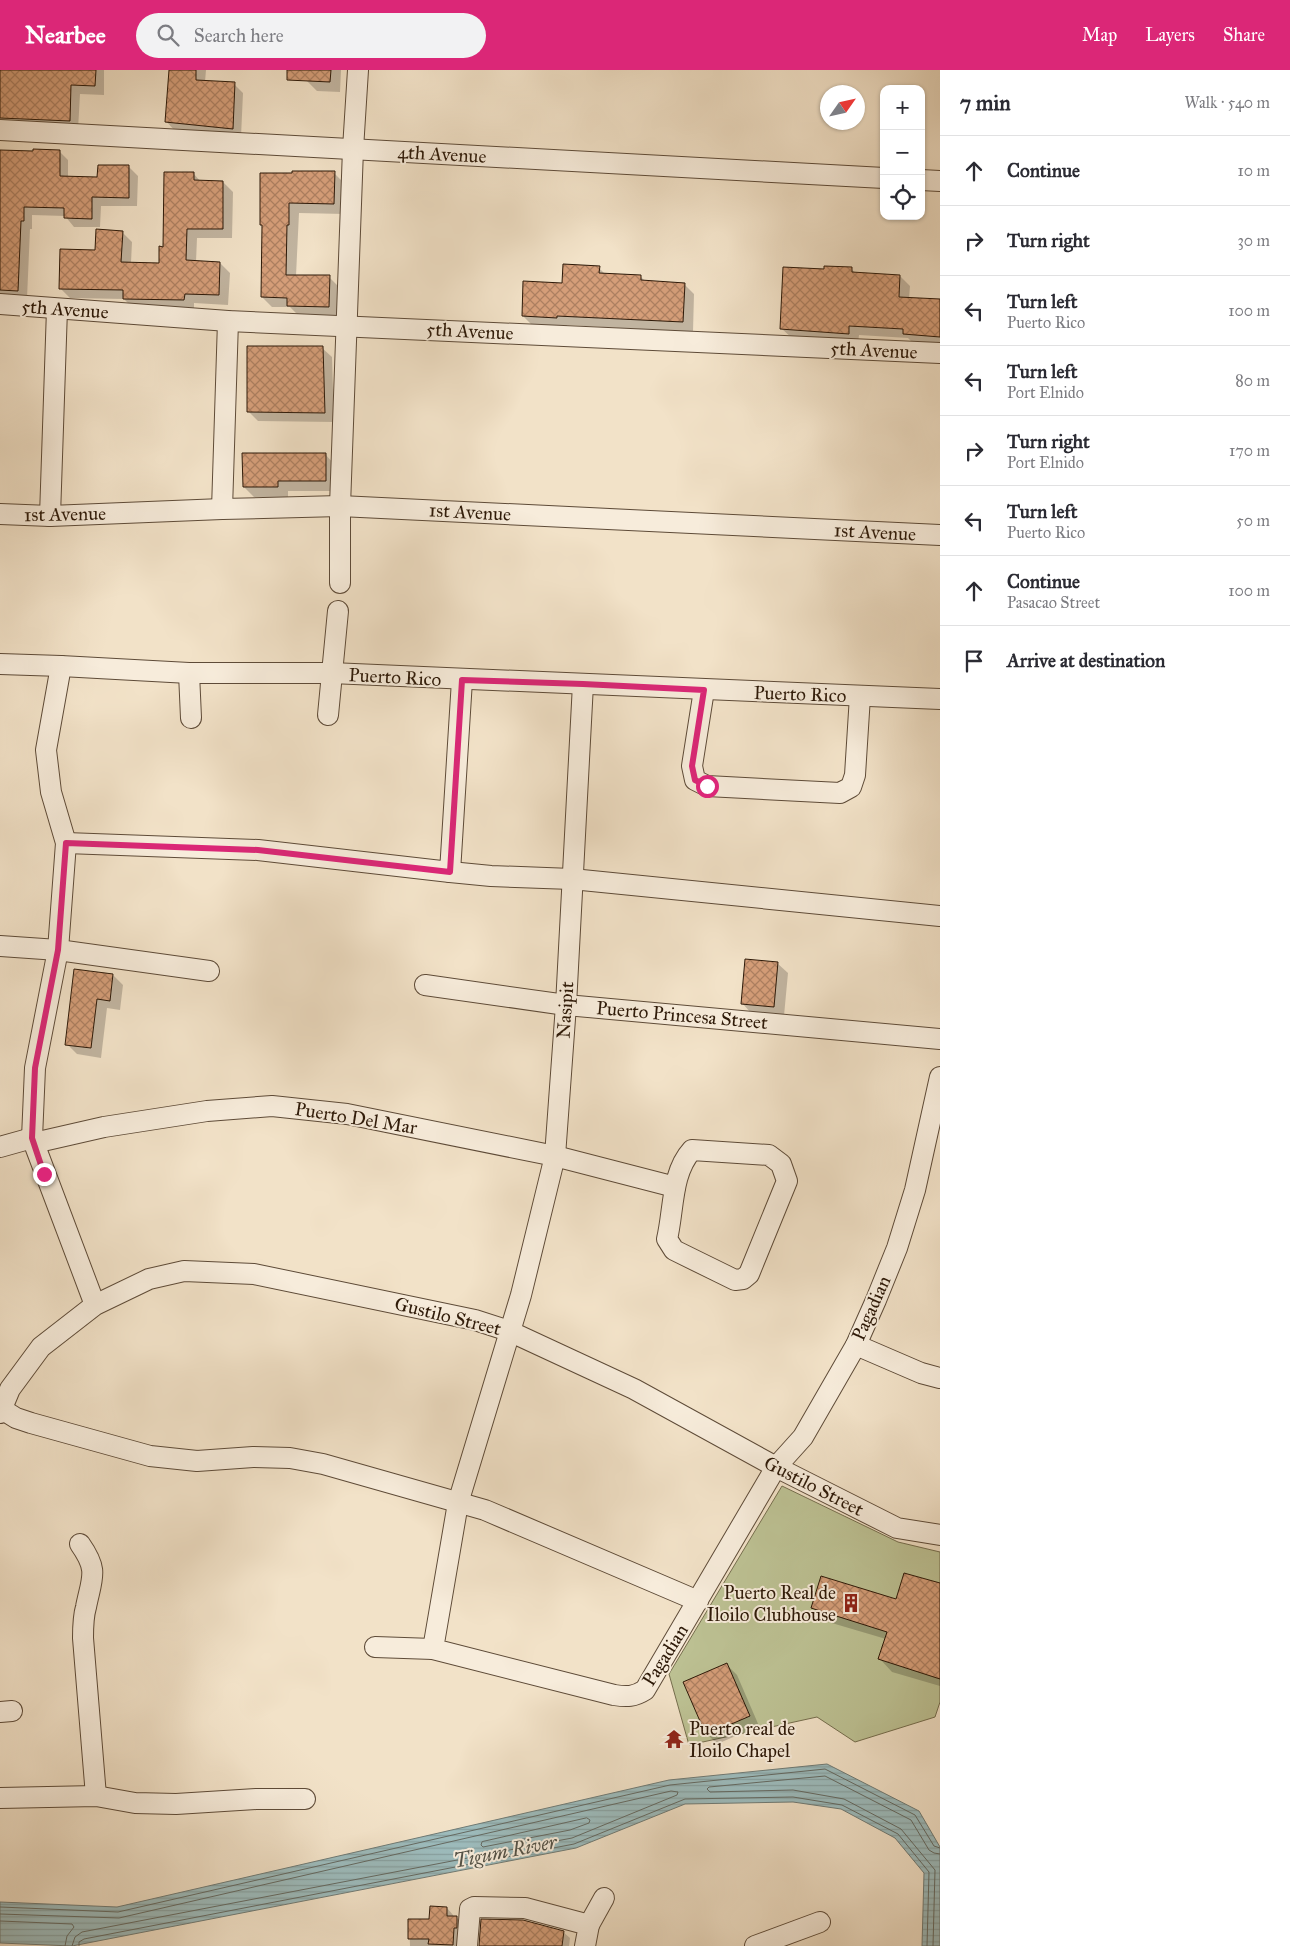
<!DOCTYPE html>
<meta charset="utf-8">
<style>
:root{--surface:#fff;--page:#f2f2f3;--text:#2b2b33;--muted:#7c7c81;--line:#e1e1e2;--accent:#db2777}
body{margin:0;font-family:"IM FELL Great Primer",serif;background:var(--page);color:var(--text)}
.controls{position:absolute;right:15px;top:15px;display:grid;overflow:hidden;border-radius:10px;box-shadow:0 1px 4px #0004}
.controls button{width:45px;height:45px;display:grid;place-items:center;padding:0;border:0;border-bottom:1px solid var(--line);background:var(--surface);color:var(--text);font:25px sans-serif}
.compass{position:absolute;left:820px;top:15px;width:45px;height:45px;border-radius:50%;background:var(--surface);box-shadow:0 1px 4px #0004;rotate:56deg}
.stop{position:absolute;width:15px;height:15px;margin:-11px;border:4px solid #db2777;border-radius:50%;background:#fff}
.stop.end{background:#db2777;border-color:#fff;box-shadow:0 1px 5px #0008}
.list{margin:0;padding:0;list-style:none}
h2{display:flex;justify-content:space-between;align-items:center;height:65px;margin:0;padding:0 20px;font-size:21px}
h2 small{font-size:16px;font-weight:400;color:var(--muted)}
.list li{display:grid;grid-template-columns:32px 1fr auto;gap:15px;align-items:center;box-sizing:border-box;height:70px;padding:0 20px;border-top:1px solid var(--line)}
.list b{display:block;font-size:19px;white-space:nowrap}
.list p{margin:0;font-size:16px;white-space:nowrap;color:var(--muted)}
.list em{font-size:16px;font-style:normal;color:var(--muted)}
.icon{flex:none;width:28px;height:28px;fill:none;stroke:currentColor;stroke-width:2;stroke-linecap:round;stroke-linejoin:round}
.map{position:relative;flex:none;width:940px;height:1876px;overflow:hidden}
header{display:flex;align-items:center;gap:30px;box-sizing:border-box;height:70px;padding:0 25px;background:var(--accent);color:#fff}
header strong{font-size:24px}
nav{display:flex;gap:28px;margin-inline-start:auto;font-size:18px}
.search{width:350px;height:45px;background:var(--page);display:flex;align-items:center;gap:12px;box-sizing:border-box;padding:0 18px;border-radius:28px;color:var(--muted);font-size:19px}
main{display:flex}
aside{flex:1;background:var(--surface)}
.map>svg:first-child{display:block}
.park{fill:#bdc294;stroke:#756e4e}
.water{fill:url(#water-rules);stroke:#707b75}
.shadow{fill:#0003}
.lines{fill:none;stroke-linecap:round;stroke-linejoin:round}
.shore{stroke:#656a62;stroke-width:1}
.building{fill:url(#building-cross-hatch);stroke:#2d1908}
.minor-casing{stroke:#5e4b38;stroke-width:22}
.minor{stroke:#f7ecdb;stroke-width:20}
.route{stroke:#db2777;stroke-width:6}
.labels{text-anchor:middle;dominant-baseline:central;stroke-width:4;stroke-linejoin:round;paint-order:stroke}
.street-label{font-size:19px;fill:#2d1908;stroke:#f7ecdb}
.poi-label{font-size:19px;fill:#2d1908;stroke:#f7ecdb;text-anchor:end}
.water-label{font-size:20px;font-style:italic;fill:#545247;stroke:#f7ecdb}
</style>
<header>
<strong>Nearbee</strong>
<div class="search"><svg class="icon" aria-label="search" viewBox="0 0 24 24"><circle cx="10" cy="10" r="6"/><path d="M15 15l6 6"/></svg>Search here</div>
<nav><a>Map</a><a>Layers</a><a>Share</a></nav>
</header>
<main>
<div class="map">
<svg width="940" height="1876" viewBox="0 0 940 1876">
<defs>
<pattern id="water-rules" width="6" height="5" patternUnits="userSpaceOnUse" patternTransform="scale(1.25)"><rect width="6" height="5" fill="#9dbcbd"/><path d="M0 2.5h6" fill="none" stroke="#88a1a1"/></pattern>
<pattern id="building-cross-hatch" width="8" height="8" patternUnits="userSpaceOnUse" patternTransform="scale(1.25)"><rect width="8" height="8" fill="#d59e79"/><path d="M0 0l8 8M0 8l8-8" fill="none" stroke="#ad8061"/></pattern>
</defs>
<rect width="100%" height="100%" fill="#f2e2c8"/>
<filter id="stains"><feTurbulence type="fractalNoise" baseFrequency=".004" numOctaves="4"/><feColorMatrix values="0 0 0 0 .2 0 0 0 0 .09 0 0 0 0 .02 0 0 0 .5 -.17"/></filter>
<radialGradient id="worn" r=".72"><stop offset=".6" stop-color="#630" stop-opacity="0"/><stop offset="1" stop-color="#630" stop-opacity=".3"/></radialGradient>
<!-- park -->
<path class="park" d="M782,1416L898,1472L940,1482V1632L935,1647L855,1672L817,1647L689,1675L669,1604Z"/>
<!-- water -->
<path class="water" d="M827,1694L919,1741L940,1777V1876H922L924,1803L895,1768L841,1739L793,1732L685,1734L576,1778L72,1876L0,1873V1832L117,1837L669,1710Z"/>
<!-- shadow -->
<g class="shadow">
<path d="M0,0H104V25L80,24L78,60H0Z"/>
<path d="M170,0H206L205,12L234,14L243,23L241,67L175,61L166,51Z"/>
<path d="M286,0H341L340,22L317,21L307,11Z"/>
<path d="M0,81H59L68,90V108H99L129,97L138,106L137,136H101L100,157H74L65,146L32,145V159H30L27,229L0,228Z"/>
<path d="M193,103L201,112H223L233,122L232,168H197L196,192L220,193L230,203L228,235L194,233V239H134L124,229L70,228L60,218L97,181L122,162L132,172L131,193L160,195L164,178Z"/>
<path d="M334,103L344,113V144L299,143L296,206L329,207L339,217V247L299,246L290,237H272L262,227L263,156L261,154L262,104Z"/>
<path d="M599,198L606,205L640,206L646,212L684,214L694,224L693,262L567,255V258L533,256L523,246L564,214Z"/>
<path d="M851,199L857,204L900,206L910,216L909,229L940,230V276L914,274L908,268L859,265L858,274L792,268L782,259L825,201Z"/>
<path d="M322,278L332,287L334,352L258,351L249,342Z"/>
<path d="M325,384L335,395L336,421H288V427H254L244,417Z"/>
<path d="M777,893L788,903L784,946L752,944L742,933Z"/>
<path d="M113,905L123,915L120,940L107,938L101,988L77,984L67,974Z"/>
<path d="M940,1515V1616L892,1602L880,1589L886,1569L825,1551L813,1538L897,1531Z"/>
<path d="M727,1595L737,1605L759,1656L717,1674L707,1664Z"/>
<path d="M447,1838L453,1845V1848H457L464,1854L459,1876H410L409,1851L431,1850Z"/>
<path d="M563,1862L570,1868L569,1876H480Z"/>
</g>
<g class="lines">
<!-- shore -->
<g class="shore">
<path d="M587,1748L590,1750L589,1753L570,1760L483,1777L481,1775L482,1772Z"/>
<path d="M0,1837L118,1842L670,1715L825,1699L915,1745L934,1776L940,1778"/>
<path d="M0,1844L119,1848L671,1721L678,1722L677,1725L572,1768L82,1862L75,1867L72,1876"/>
<path d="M0,1851L72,1854L74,1857L67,1866L65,1876"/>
<path d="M79,1876V1872L84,1869L574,1774L685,1729L793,1727L842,1735L898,1764L929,1802L927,1876"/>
<path d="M933,1876L935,1800L901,1759L844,1729L793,1720L710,1722L707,1719L709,1717L825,1706L911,1750L929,1780L934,1783L940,1784"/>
</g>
</g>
<!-- building -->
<g class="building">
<path d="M0,0H96L95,16L71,15L70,51L0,48Z"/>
<path d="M169,0H196V10L235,12L233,59L165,52Z"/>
<path d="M287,0H331L330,12L287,10Z"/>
<path d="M33,79L60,80V106L97,107L98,95H129V128L92,127V149L64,148V138L24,137V151H21L18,221L0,220V80L33,81Z"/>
<path d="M292,101H335L334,134L289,133V155H287L286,205H330L329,237L287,236V228L261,227L262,155H260V103H292Z"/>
<path d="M164,102H194V110L223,111V159H187L186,190L220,192L219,225L185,224L184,230L123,229V220L59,219L60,179L95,180L96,159L123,161L121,192L159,193V176L163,177Z"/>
<path d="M563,194L600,196L599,203L641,205V210L685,213L683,252L557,246V248L522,246L523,211L562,213Z"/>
<path d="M824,196L852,197V202L900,205L899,227L940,229V267L903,264V259L849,256V264L780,259L783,197L824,199Z"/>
<path d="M247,276H323L325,343L247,342Z"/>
<path d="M242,383H326V411H278V417H243Z"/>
<path d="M745,889L778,892L774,937L741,934Z"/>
<path d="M74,899L113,904L110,931L97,929L91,978L65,975Z"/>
<path d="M904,1503L940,1513V1609L878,1589L887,1562L811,1538L821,1506L896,1529Z"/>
<path d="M727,1593L750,1646L706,1665L683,1612Z"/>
<path d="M430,1836L447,1837V1846H457V1858H454L453,1875L428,1874L429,1869H408V1849H429Z"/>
<path d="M481,1849L523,1850L564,1861L562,1876H479Z"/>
</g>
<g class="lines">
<!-- minor casing -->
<g class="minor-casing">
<g id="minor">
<path d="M0,60L884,108"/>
<path d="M921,110L940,111"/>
<path d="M0,234L228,251L940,283"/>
<path d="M222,439L228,251"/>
<path d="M0,444L50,446L222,439L340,436L940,465"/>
<path d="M50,446L57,239"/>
<path d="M340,513V436L353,79L358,0"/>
<path d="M0,594L61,596L189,603H331L940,629"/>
<path d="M61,596L46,680L51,722L66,773L58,880L35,998L32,1068L95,1235"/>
<path d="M189,603L191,648"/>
<path d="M583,614L566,935L555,1086L521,1225L458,1433L433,1579L614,1625C627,1627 634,1627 645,1620L776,1397L803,1367L856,1275L876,1230L897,1178L915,1120L940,1007"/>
<path d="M704,620L692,696L695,710L707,716L840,723L851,717L855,705L860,626"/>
<path d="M328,645L338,541"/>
<path d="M66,773L258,780L450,802L462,610"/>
<path d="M450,802L491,806L572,809L940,846"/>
<path d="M0,876L58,880L209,901"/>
<path d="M425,915L566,935L940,969"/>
<path d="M34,1073L104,1057L207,1041L272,1036L347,1044L555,1086L675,1117"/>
<path d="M0,1077L32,1068"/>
<path d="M692,1080L769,1085L781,1094L787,1111L749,1204L743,1209L735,1210L674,1180L667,1169C674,1140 671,1103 692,1080Z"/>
<path d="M856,1275L921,1303L940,1308"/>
<path d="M0,1338L16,1348L31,1353L150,1386L197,1391L253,1387L290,1388L323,1394L485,1440L698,1531"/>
<path d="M0,1343L10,1319L41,1277L95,1235L149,1209L184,1201L254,1204L475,1250L509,1261L634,1319L776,1397L897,1458L940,1465"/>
<path d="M80,1474C99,1501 92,1507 86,1537C83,1547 83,1558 83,1568L96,1726"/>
<path d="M375,1577L433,1579"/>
<path d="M0,1642L12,1641"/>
<path d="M0,1728L96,1726L135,1733L176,1734L256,1729H305"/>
<path d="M589,1855L604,1828"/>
<path d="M467,1876L470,1839L474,1837L525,1838L589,1855L585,1876"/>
<path d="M755,1876L820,1852"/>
</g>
</g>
<!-- minor -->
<use href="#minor" class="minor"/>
</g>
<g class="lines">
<!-- route -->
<path class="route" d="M44,1104L32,1068L35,998L58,880L66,773L258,780L450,802L462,610L583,614L704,620L692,696L695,710L707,716"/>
</g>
<!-- icons -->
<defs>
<g id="building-bare" transform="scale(1.5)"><path d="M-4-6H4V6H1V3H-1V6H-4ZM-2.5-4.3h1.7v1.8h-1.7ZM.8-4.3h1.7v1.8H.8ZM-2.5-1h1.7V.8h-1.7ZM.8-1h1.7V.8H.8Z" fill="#8f2418" stroke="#f7ecdb" stroke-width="2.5" paint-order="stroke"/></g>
<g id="temple-bare" transform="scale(1.5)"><path d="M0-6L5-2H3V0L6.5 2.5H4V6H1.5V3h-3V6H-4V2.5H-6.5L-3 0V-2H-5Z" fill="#8f2418" stroke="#f7ecdb" stroke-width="2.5" paint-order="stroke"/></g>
</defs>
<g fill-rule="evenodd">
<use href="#building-bare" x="851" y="1533"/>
<use href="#temple-bare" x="674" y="1669"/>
</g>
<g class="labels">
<!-- street labels -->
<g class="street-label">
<text transform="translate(442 84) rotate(3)">4th Avenue</text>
<text transform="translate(65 239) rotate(4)">5th Avenue</text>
<text transform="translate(470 261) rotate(3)">5th Avenue</text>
<text transform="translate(874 280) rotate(3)">5th Avenue</text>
<text transform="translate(470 442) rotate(3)">1st Avenue</text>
<text transform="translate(65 444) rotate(-1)">1st Avenue</text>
<text transform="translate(875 462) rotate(3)">1st Avenue</text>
<text transform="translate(395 607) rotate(3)">Puerto Rico</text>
<text transform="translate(800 624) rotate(2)">Puerto Rico</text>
<text transform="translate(565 940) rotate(-86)">Nasipit</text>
<text transform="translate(682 945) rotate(5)">Puerto Princesa Street</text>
<text transform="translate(356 1048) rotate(9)">Puerto Del Mar</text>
<text transform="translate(871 1238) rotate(-66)">Pagadian</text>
<text transform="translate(448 1246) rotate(14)">Gustilo Street</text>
<text transform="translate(814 1416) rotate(27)">Gustilo Street</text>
<text transform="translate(665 1585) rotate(-58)">Pagadian</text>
</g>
<!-- poi labels -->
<g class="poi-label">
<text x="836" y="1522">Puerto Real de<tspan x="836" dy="22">Iloilo Clubhouse</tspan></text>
<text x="689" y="1658" text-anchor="start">Puerto real de<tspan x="689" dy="22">Iloilo Chapel</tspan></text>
</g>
<!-- water labels -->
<g class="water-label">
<text transform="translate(505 1781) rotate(-11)">Tigum River</text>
</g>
</g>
<rect width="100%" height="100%" filter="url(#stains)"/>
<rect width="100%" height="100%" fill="url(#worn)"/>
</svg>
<div class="controls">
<button>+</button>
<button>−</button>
<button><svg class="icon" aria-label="locate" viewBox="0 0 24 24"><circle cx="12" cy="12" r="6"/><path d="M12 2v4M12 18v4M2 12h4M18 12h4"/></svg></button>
</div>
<svg class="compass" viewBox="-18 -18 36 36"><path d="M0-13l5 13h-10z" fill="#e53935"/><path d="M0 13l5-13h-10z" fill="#7c7c81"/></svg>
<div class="stop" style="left:707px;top:716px"></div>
<div class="stop end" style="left:44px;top:1104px"></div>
</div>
<aside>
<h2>7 min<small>Walk · 540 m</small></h2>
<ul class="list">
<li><svg class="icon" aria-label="ahead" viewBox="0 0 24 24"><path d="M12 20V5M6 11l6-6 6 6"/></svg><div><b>Continue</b></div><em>10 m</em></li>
<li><svg class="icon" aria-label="right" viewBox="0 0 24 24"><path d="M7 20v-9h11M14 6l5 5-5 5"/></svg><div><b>Turn right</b></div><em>30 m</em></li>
<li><svg class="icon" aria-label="left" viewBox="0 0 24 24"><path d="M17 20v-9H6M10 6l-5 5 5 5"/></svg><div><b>Turn left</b><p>Puerto Rico</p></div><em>100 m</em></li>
<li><svg class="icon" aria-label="left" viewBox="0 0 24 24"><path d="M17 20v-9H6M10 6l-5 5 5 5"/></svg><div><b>Turn left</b><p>Port Elnido</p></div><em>80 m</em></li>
<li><svg class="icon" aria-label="right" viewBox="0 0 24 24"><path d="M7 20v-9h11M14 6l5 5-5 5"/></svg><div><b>Turn right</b><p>Port Elnido</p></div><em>170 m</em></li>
<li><svg class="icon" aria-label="left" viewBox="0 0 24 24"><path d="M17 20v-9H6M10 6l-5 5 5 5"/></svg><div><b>Turn left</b><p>Puerto Rico</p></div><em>50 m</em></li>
<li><svg class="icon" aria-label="ahead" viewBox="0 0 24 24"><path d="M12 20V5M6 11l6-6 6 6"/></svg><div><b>Continue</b><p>Pasacao Street</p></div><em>100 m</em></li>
<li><svg class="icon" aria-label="arrive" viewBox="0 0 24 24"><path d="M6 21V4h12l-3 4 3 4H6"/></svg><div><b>Arrive at destination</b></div></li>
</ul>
</aside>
</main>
